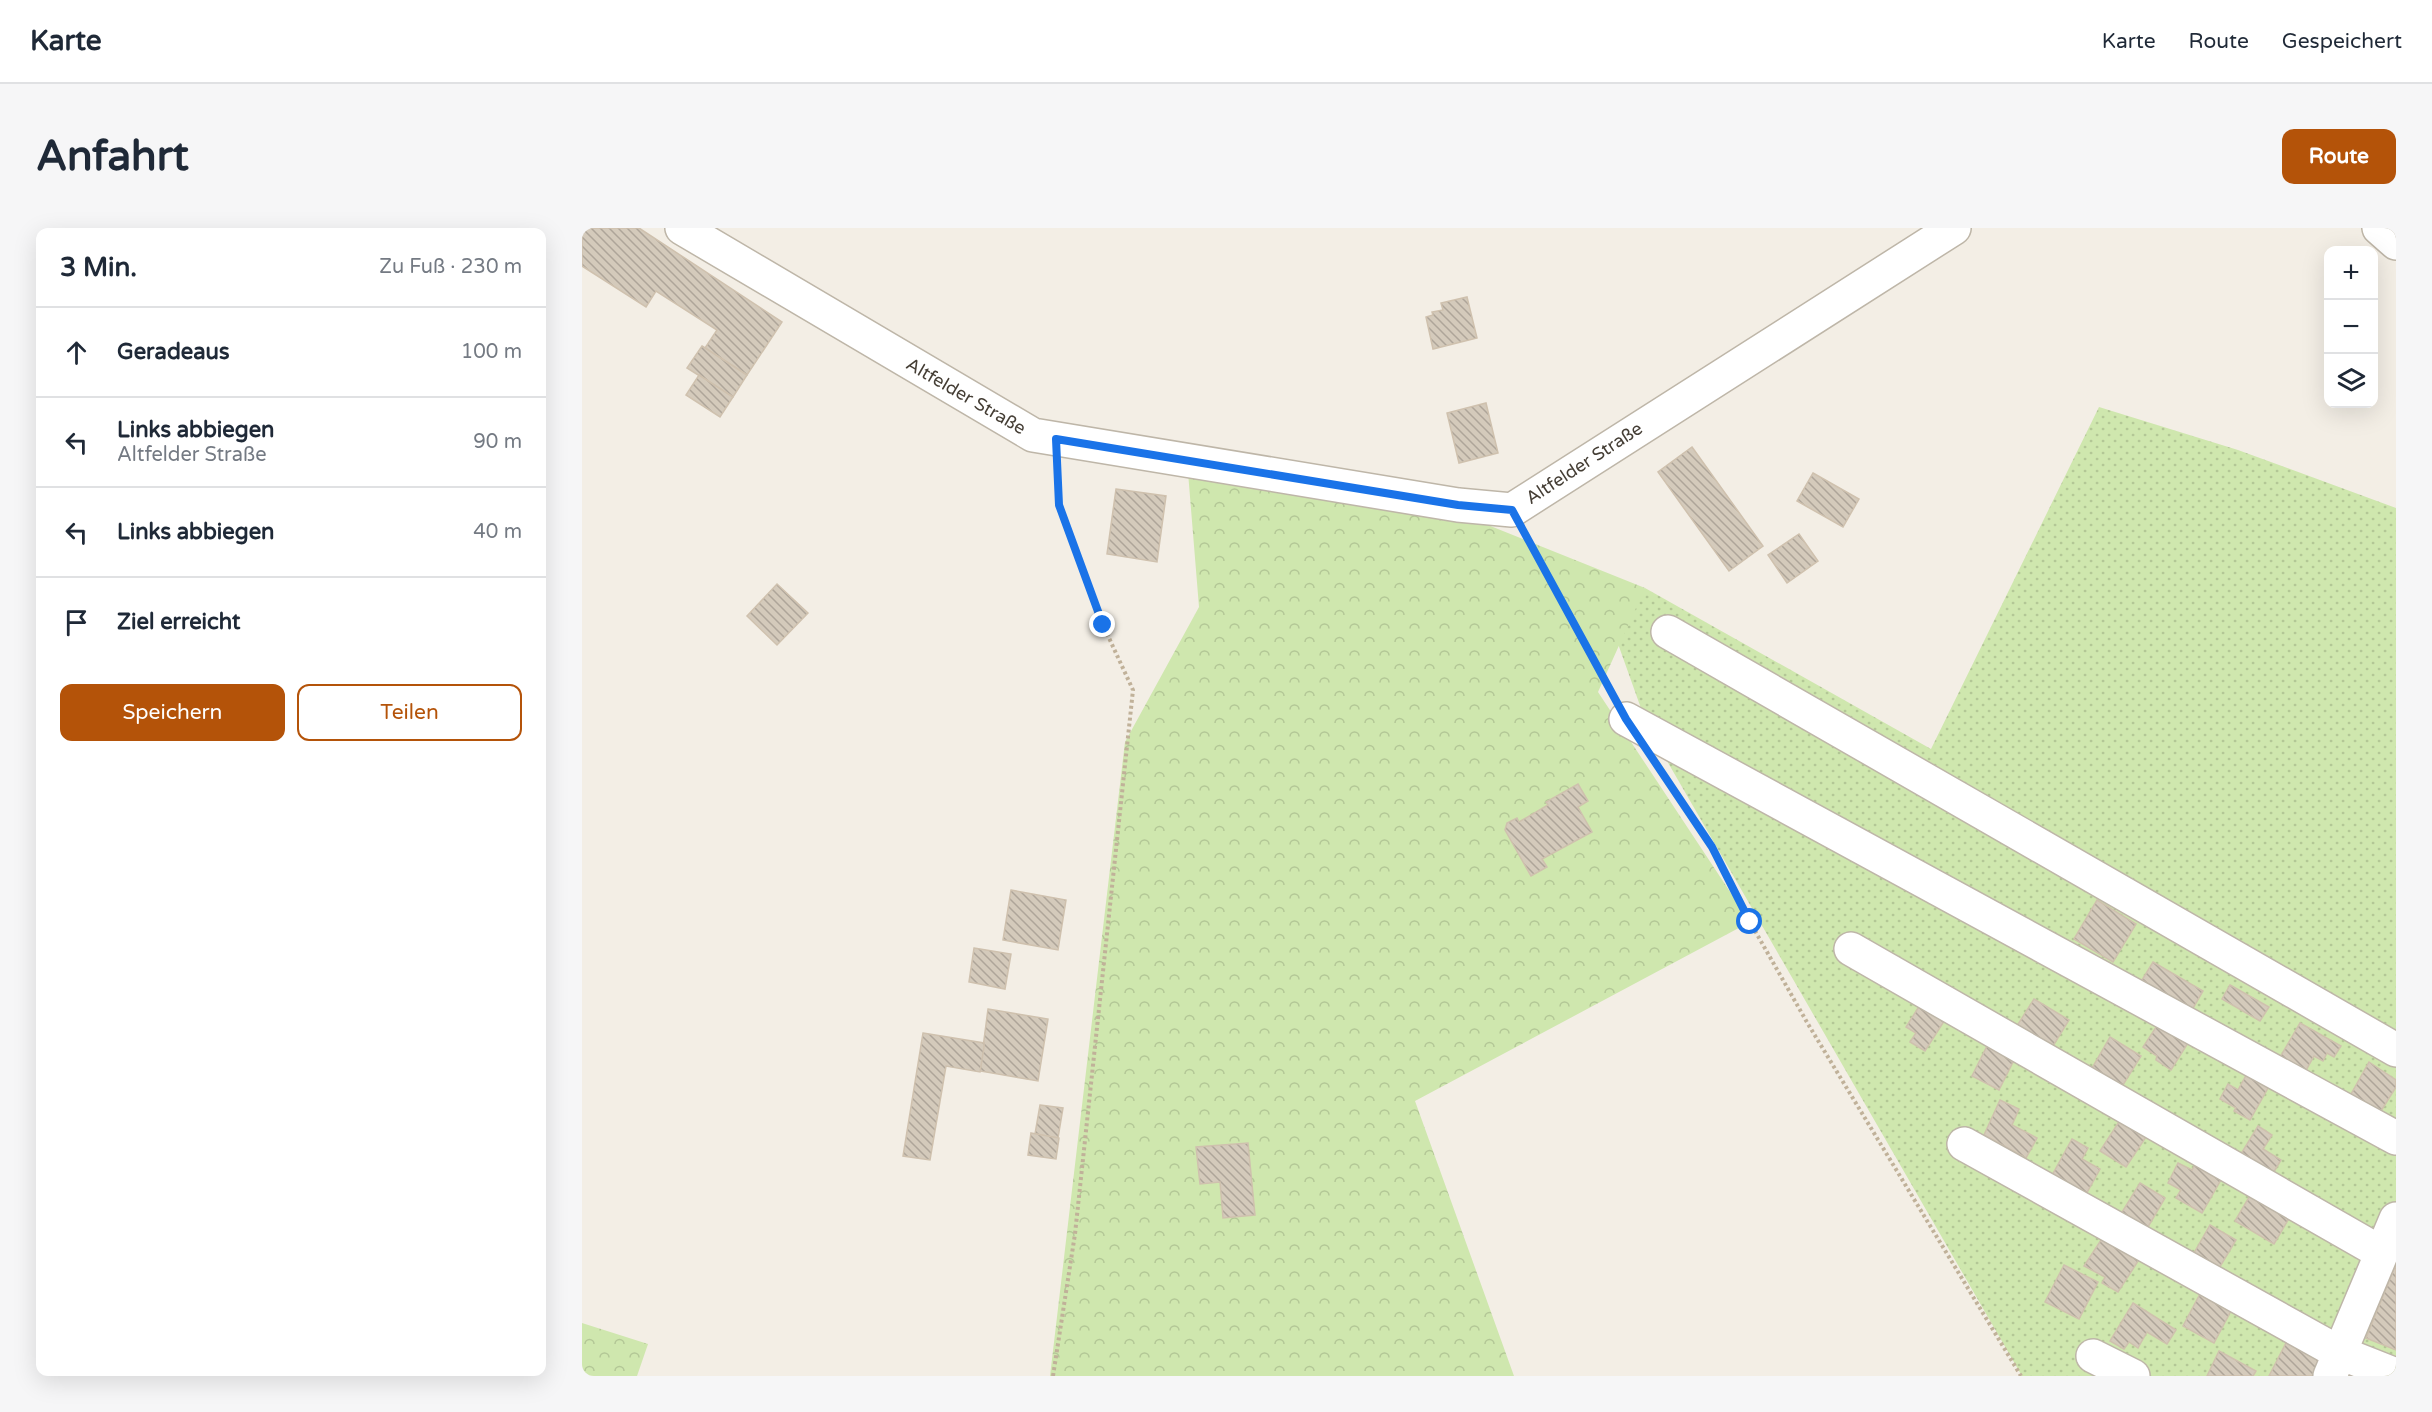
<!DOCTYPE html>
<html lang="de">
<meta charset="utf-8">
<style>
:root{--surface:#fff;--page:#f6f6f7;--text:#1f2937;--muted:#747a83;--line:#e0e1e3;--accent:#b45309}
body{margin:0;font-family:"Varela Round",sans-serif;background:var(--page);color:var(--text)}
.controls{position:absolute;right:18px;top:18px;display:grid;overflow:hidden;border-radius:12px;box-shadow:0 6px 24px #0002}
.controls button{width:54px;height:54px;display:grid;place-items:center;padding:0;border:0;border-bottom:2px solid var(--line);background:var(--surface);color:var(--text);font:30px sans-serif}
.stop{position:absolute;width:18px;height:18px;margin:-14px;border:4px solid #1a73e8;border-radius:50%;background:#fff}
.stop.end{background:#1a73e8;border-color:#fff;box-shadow:0 2px 6px #0008}
.list{margin:0;padding:0;list-style:none}
h2{display:flex;justify-content:space-between;align-items:center;height:78px;margin:0;padding:0 24px;font-size:26px}
h2 small{font-size:20px;font-weight:400;color:var(--muted)}
.list li{display:grid;grid-template-columns:39px 1fr auto;gap:18px;align-items:center;box-sizing:border-box;height:90px;padding:0 24px;border-top:2px solid var(--line)}
.list b{display:block;font-size:22px;white-space:nowrap}
.list p{margin:0;font-size:20px;white-space:nowrap;color:var(--muted)}
.list em{font-size:20px;font-style:normal;color:var(--muted)}
.actions{display:flex;gap:12px;padding:18px 24px}
.actions a{flex:1;padding:14px 0;border:2px solid var(--accent);border-radius:12px;text-align:center;font-size:21px;color:var(--accent)}
.actions .main{background:var(--accent);color:#fff}
.icon{flex:none;width:33px;height:33px;fill:none;stroke:currentColor;stroke-width:2;stroke-linecap:round;stroke-linejoin:round}
.map{position:relative;flex:none;width:1814px;height:1148px;overflow:hidden;border-radius:12px}
header{display:flex;align-items:center;gap:36px;box-sizing:border-box;height:84px;padding:0 30px;background:var(--surface);border-bottom:2px solid var(--line)}
header strong{font-size:28px}
nav{display:flex;gap:33px;margin-inline-start:auto;font-size:21px}
.intro{display:flex;align-items:center;justify-content:space-between;box-sizing:border-box;height:144px;padding:0 36px}
h1{margin:0;font-size:42px}
.button{padding:15px 27px;border-radius:12px;background:var(--accent);color:#fff;font-size:21px;font-weight:700}
main{display:flex;gap:36px;padding:0 36px}
aside{flex:1;background:var(--surface);border-radius:12px;box-shadow:0 6px 24px #0002}
.map>svg:first-child{display:block}
.green{fill:url(#green-dots)}
.forest{fill:url(#forest-crowns)}
.building{fill:url(#building-back-hatch);stroke:#cfc1ae;stroke-width:1.5}
.lines{fill:none;stroke-linecap:round;stroke-linejoin:round}
.minor-casing{stroke:#beb6a8;stroke-width:36}
.path{stroke:#c0b199;stroke-width:4;stroke-dasharray:3 3;stroke-linecap:butt}
.minor{stroke:#fff;stroke-width:33}
.route{stroke:#1a73e8;stroke-width:8}
.labels{text-anchor:middle;dominant-baseline:central;stroke-width:4.5;stroke-linejoin:round;paint-order:stroke}
.street-label{font-size:18px;fill:#453e35;stroke:#fff}
</style>
<header>
<strong>Karte</strong>
<nav><a>Karte</a><a>Route</a><a>Gespeichert</a></nav>
</header>
<div class="intro"><h1>Anfahrt</h1><a class="button">Route</a></div>
<main>
<aside>
<h2>3 Min.<small>Zu Fuß · 230 m</small></h2>
<ul class="list">
<li><svg class="icon" aria-label="ahead" viewBox="0 0 24 24"><path d="M12 20V5M6 11l6-6 6 6"/></svg><div><b>Geradeaus</b></div><em>100 m</em></li>
<li><svg class="icon" aria-label="left" viewBox="0 0 24 24"><path d="M17 20v-9H6M10 6l-5 5 5 5"/></svg><div><b>Links abbiegen</b><p>Altfelder Straße</p></div><em>90 m</em></li>
<li><svg class="icon" aria-label="left" viewBox="0 0 24 24"><path d="M17 20v-9H6M10 6l-5 5 5 5"/></svg><div><b>Links abbiegen</b></div><em>40 m</em></li>
<li><svg class="icon" aria-label="arrive" viewBox="0 0 24 24"><path d="M6 21V4h12l-3 4 3 4H6"/></svg><div><b>Ziel erreicht</b></div></li>
</ul>
<div class="actions"><a class="main">Speichern</a><a>Teilen</a></div>
</aside>
<div class="map">
<svg width="1814" height="1148" viewBox="0 0 1814 1148">
<defs>
<pattern id="green-dots" width="8" height="8" patternUnits="userSpaceOnUse" patternTransform="scale(1.5)"><rect width="8" height="8" fill="#cfe7ae"/><path d="M2 2h.1M6 6h.1" fill="none" stroke="#b3c796" stroke-width="1.8" stroke-linecap="round"/></pattern>
<pattern id="forest-crowns" width="20" height="18" patternUnits="userSpaceOnUse" patternTransform="scale(1.5)"><rect width="20" height="18" fill="#cfe7ae"/><path d="M2 6a3 3 0 1 1 6 0M12 15a3 3 0 1 1 6 0" fill="none" stroke="#b3c796"/></pattern>
<pattern id="building-back-hatch" width="6" height="6" patternUnits="userSpaceOnUse" patternTransform="scale(1.5)"><rect width="6" height="6" fill="#d4cabb"/><path d="M-1 5l2 2M0 0l6 6M5-1l2 2" fill="none" stroke="#aea599"/></pattern>
</defs>
<rect width="100%" height="100%" fill="#f3eee5"/>
<!-- green -->
<path class="green" d="M1517,179L1656,222L1814,280V1148H1440L1066,500L1035,413L1046,377L1063,360L1349,521Z"/>
<!-- forest -->
<g class="forest">
<path d="M605,232L876,285L1063,360L1016,464L1168,694L833,873L932,1148H468L543,514L617,379Z"/>
<path d="M0,1095L66,1116L55,1148H0Z"/>
</g>
<!-- building -->
<g class="building">
<path d="M0,0H57L200,94L165,147L123,120L135,102L74,63L64,79L0,38Z"/>
<path d="M885,69L895,110L851,121L844,89L851,87L850,84L861,82L859,75Z"/>
<path d="M120,118L165,147L151,169L105,140Z"/>
<path d="M117,147L151,169L138,189L104,167Z"/>
<path d="M904,175L916,225L877,235L865,185Z"/>
<path d="M1110,219L1181,318L1147,343L1076,244Z"/>
<path d="M1231,245L1277,271L1261,299L1215,273Z"/>
<path d="M534,261L584,268L575,334L525,326Z"/>
<path d="M1217,306L1236,333L1205,355L1186,327Z"/>
<path d="M195,356L226,385L195,417L165,388Z"/>
<path d="M996,556L1006,573L996,579L1010,604L960,631L965,639L949,648L923,602L925,595L935,590L937,594L966,577L964,574Z"/>
<path d="M429,662L484,672L476,722L421,712Z"/>
<path d="M1515,672L1554,696L1531,734L1492,711Z"/>
<path d="M392,720L429,726L423,761L387,754Z"/>
<path d="M1571,734L1621,763L1610,782L1560,752Z"/>
<path d="M1648,757L1687,779L1678,793L1640,771Z"/>
<path d="M1452,771L1487,792L1468,823L1433,801Z"/>
<path d="M1338,777L1366,787L1343,823L1328,814L1334,805L1324,799Z"/>
<path d="M406,781L466,791L456,853L398,843Z"/>
<path d="M1582,787L1611,807L1589,842L1574,832L1575,828L1561,819Z"/>
<path d="M1718,795L1759,818L1752,829L1745,825L1741,833L1732,828L1722,846L1697,831Z"/>
<path d="M341,805L402,815V819L398,844L364,838L348,932L321,928Z"/>
<path d="M1528,809L1559,828L1536,865L1506,847Z"/>
<path d="M1406,816L1433,830L1417,862L1390,848Z"/>
<path d="M1787,834L1814,852V859L1794,891L1764,875Z"/>
<path d="M1668,840L1690,853L1668,892L1652,883L1654,880L1638,871L1646,856L1656,862Z"/>
<path d="M1418,872L1437,881L1430,897L1455,910L1444,930L1402,907Z"/>
<path d="M458,877L481,880L476,910L453,906Z"/>
<path d="M1542,886L1568,903L1544,939L1518,923Z"/>
<path d="M1676,898L1690,907L1681,921L1699,932L1686,954L1654,934Z"/>
<path d="M449,905L477,910L474,931L446,927Z"/>
<path d="M1490,911L1506,920L1500,931L1518,941L1502,970L1468,951Z"/>
<path d="M666,915L673,987L641,990L638,954L618,956L614,919Z"/>
<path d="M1596,935L1610,942L1614,935L1640,950L1620,985L1594,970L1599,962L1586,955Z"/>
<path d="M1558,955L1583,970L1563,1004L1537,989Z"/>
<path d="M1670,964L1709,987L1692,1016L1653,993Z"/>
<path d="M1628,997L1654,1012L1633,1047L1608,1032Z"/>
<path d="M1523,1006L1560,1027L1536,1064L1520,1055L1523,1049L1502,1038Z"/>
<path d="M1814,1036V1122L1784,1110Z"/>
<path d="M1482,1037L1516,1054L1497,1091L1463,1074Z"/>
<path d="M1619,1064L1650,1081L1632,1115L1601,1098Z"/>
<path d="M1551,1075L1594,1102L1585,1116L1565,1104L1556,1120L1547,1114L1542,1121L1528,1113Z"/>
<path d="M1706,1111L1739,1129L1730,1148H1687Z"/>
<path d="M1637,1123L1674,1143L1671,1148H1625Z"/>
</g>
<g class="lines">
<!-- minor casing -->
<g class="minor-casing">
<g id="minor">
<path d="M100,0L451,207L876,277L930,282L1372,0"/>
<path d="M1797,0L1814,15"/>
<path d="M1086,404L1814,822"/>
<path d="M1044,491L1814,910"/>
<path d="M1269,721L1798,1024"/>
<path d="M1382,916L1756,1124L1814,1147"/>
<path d="M1511,1128L1551,1148"/>
<path d="M1748,1148L1814,991"/>
</g>
</g>
<!-- path -->
<g class="path">
<path d="M945,309L1028,463"/>
<path d="M1085,553L1130,619L1168,694L1226,796L1439,1148"/>
<path d="M471,1148L493,1006L551,462L521,397L477,277L475,244"/>
</g>
<!-- minor -->
<use href="#minor" class="minor"/>
</g>
<g class="lines">
<!-- route -->
<path class="route" d="M521,397L477,277L474,211L876,277L930,282L1044,491L1130,619L1168,694"/>
</g>
<g class="labels">
<!-- street labels -->
<g class="street-label">
<text transform="translate(384 168) rotate(30)">Altfelder Straße</text>
<text transform="translate(1002 235) rotate(-33)">Altfelder Straße</text>
</g>
</g>
</svg>
<div class="controls">
<button>+</button>
<button>−</button>
<button><svg class="icon" aria-label="layers" viewBox="0 0 24 24"><path d="M12 4l9 5-9 5-9-5zM3 14l9 5 9-5"/></svg></button>
</div>
<div class="stop" style="left:1168px;top:694px"></div>
<div class="stop end" style="left:521px;top:397px"></div>
</div>
</main>
